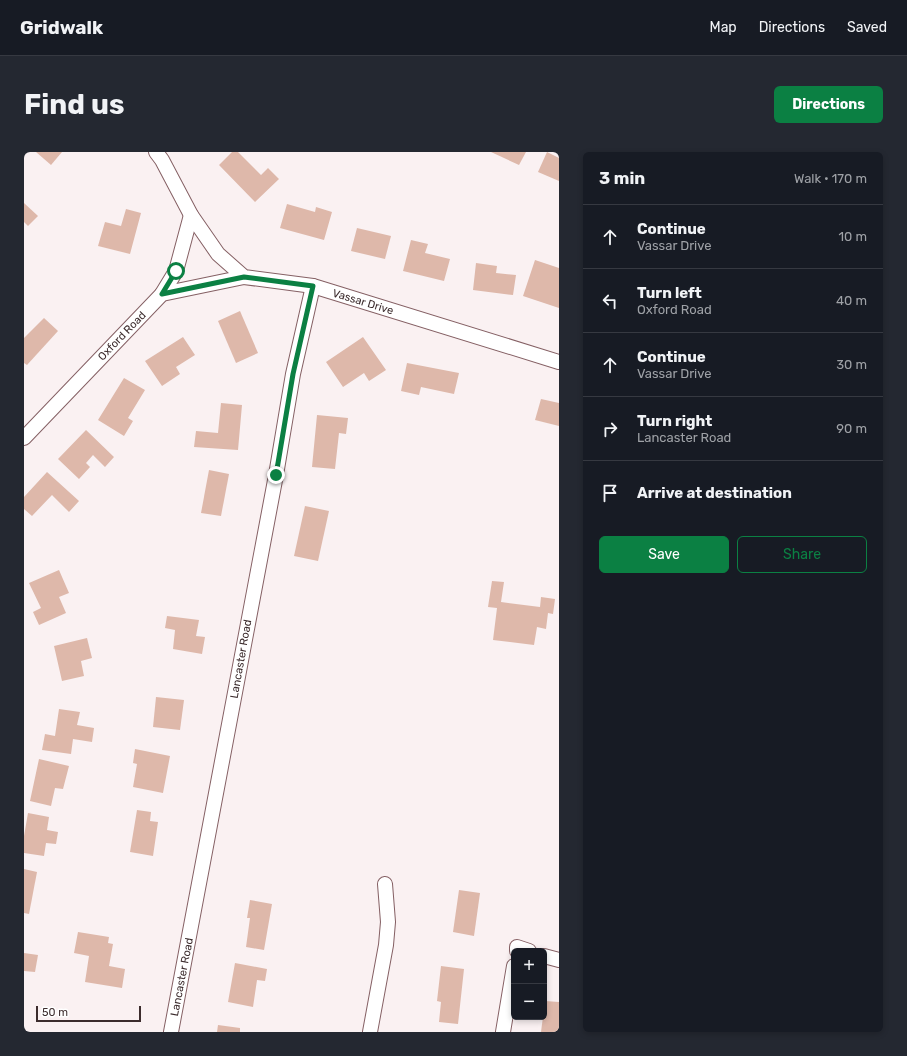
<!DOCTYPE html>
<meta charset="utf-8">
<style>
:root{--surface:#171b24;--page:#242831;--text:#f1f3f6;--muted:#9ea1a6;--line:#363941;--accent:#0b8043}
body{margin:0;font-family:Rubik,sans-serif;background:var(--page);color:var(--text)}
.controls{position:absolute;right:12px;bottom:12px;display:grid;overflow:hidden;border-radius:6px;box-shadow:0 2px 6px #0003}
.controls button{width:36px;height:36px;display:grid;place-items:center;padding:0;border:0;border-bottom:1px solid var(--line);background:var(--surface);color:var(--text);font:20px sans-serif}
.scale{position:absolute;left:12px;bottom:10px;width:105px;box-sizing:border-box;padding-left:4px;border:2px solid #3c2c2d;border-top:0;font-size:11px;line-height:14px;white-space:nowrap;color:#3c2c2d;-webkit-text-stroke:3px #fff;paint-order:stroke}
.stop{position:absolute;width:12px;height:12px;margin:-9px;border:3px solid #0b8043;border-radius:50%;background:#fff}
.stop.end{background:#0b8043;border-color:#fff;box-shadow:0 1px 4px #0008}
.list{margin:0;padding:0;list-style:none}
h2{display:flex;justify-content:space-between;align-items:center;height:52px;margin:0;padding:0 16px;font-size:17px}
h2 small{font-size:13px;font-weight:400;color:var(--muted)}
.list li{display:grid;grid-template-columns:26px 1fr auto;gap:12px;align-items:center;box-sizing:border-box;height:64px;padding:0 16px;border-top:1px solid var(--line)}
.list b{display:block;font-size:15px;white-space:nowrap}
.list p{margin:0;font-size:13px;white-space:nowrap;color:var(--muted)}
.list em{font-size:13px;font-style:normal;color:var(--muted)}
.actions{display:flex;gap:8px;padding:12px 16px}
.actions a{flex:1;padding:9px 0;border:1px solid var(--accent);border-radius:6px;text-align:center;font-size:14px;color:var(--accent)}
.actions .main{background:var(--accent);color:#fff}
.icon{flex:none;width:22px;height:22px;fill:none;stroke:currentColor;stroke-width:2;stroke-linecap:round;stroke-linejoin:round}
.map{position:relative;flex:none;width:535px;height:880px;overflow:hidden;border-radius:6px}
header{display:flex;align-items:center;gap:24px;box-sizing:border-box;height:56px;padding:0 20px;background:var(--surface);border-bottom:1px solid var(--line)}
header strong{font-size:19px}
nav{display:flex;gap:22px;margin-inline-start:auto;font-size:14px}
.intro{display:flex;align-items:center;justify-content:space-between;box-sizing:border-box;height:96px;padding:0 24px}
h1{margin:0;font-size:28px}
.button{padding:10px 18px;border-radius:6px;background:var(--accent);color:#fff;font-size:14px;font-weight:700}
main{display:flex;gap:24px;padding:0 24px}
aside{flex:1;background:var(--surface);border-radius:6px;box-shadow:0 2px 6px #0003}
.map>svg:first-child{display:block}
.building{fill:#deb8aa}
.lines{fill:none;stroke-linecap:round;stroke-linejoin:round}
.minor-casing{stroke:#856064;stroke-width:16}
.minor{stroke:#fff;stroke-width:14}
.route{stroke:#0b8043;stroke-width:5}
.labels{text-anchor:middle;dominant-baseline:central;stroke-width:3;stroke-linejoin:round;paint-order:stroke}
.street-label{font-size:11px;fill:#3c2c2d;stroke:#fff}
</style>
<header>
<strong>Gridwalk</strong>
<nav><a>Map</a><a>Directions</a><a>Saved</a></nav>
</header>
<div class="intro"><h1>Find us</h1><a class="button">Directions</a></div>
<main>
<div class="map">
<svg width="535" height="880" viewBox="0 0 535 880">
<rect width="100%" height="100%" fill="#faf1f2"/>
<!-- building -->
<g class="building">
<path d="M12,0H38L27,13Z"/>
<path d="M208,0H214L237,23L244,16L255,27L231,50L195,13Z"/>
<path d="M467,0H502L495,13Z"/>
<path d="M523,0L535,6V29L514,20Z"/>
<path d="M0,51L14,64L4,74L0,70Z"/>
<path d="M263,52L291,60L292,55L308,60L300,88L256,76Z"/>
<path d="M102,57L117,61L106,102L74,94L81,70L97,74Z"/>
<path d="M333,76L367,84L361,107L327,99Z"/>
<path d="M387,88L404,92L401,101L426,107L420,129L379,119Z"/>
<path d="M511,108L535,116V156L499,144Z"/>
<path d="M452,111L473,114L472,121L492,123L489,143L449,138Z"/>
<path d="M216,159L234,201L212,211L194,169Z"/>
<path d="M20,166L34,179L3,213L0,211V186Z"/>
<path d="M159,185L171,203L152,215L156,222L138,234L121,209Z"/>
<path d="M339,185L362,218L345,229L340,221L319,235L302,210Z"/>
<path d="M383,211L435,221L430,242L397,235L395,243L377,239Z"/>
<path d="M100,226L121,238L104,266L109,269L100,284L74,268Z"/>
<path d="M517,247L535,251V274L511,268Z"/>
<path d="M197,251L218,253L214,298L170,295L172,279L194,281Z"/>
<path d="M293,263L324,266L322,282L315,281L311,317L288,315Z"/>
<path d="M62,278L90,305L81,315L69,303L62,311L66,315L55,327L34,307Z"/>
<path d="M185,318L205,322L197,364L177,361Z"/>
<path d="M23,320L55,349L45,360L28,343L8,364L0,357V345Z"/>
<path d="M281,354L305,359L294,409L270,404Z"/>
<path d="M35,418L45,441L35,445L42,461L15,473L9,460L17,456L5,431Z"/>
<path d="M468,429L480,430L477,450L516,455L517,445L531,447L529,462L524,461L522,477L513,475L510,493L469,488L473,456L464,455Z"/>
<path d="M143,464L175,468L172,484L181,485L178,502L149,497L151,478L141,476Z"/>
<path d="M63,486L68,506L57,509L60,524L38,529L30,494Z"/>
<path d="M132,545L160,548L156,578L129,575Z"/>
<path d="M35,557L56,560L53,573L70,576L68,590L49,587L47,602L18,598L21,582L31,584Z"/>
<path d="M111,597L146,604L139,641L109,635L113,612L109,611Z"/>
<path d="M15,607L45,614L39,637L31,636L27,654L6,649Z"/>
<path d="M113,658L127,660L126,669L134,670L129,704L106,700Z"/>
<path d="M4,661L25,665L23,678L34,680L32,692L22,691L20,704L0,701V684Z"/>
<path d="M0,717L13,720L5,762L0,761Z"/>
<path d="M435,738L456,741L450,784L429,780Z"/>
<path d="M226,748L248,752L240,798L222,795L226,766H223Z"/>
<path d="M54,780L85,785L84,791L89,792L85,814L101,817L98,836L61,830L65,804L50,801Z"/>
<path d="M0,801L14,803L11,820L0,819Z"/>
<path d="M211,811L243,817L241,829L233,828L229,855L204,850Z"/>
<path d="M417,814L440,817L434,872L415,870L417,850L413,849Z"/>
<path d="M521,849L535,850V880H517Z"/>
<path d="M194,873L216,876V880H193Z"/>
</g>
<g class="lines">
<!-- minor casing -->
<g class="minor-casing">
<g id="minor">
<path d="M132,0L138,8L167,63L194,102L220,125L289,134L535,210"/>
<path d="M138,142L152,119L167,63"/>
<path d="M0,286L138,142L220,125"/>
<path d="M493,799V795L505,799"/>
<path d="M520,804L535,808"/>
<path d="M147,880L252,323L269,222L289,134"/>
<path d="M346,880L362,793L364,770L361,732"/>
<path d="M479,880L490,814"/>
</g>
</g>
<!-- minor -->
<use href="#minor" class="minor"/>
</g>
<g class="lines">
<!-- route -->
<path class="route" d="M152,119L138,142L220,125L289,134L269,222L252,323"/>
</g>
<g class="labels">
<!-- street labels -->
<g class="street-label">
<text transform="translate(339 150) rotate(17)">Vassar Drive</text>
<text transform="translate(98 184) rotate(-46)">Oxford Road</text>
<text transform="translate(217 507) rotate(-80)">Lancaster Road</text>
<text transform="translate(158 825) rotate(-79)">Lancaster Road</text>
</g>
</g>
</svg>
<div class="controls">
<button>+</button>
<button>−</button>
</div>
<div class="scale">50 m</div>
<div class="stop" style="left:152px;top:119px"></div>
<div class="stop end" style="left:252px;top:323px"></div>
</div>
<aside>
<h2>3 min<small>Walk · 170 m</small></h2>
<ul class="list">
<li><svg class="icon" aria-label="ahead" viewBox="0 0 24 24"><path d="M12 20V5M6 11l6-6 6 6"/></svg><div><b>Continue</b><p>Vassar Drive</p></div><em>10 m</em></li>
<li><svg class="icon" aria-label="left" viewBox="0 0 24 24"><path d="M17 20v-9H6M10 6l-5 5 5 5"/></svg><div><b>Turn left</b><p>Oxford Road</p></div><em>40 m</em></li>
<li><svg class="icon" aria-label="ahead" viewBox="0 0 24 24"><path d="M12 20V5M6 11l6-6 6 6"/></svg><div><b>Continue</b><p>Vassar Drive</p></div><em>30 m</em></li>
<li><svg class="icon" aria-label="right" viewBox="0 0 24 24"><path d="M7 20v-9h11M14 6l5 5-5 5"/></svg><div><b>Turn right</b><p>Lancaster Road</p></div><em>90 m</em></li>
<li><svg class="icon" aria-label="arrive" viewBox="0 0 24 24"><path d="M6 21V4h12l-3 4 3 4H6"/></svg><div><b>Arrive at destination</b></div></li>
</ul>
<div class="actions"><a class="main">Save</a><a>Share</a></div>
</aside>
</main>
